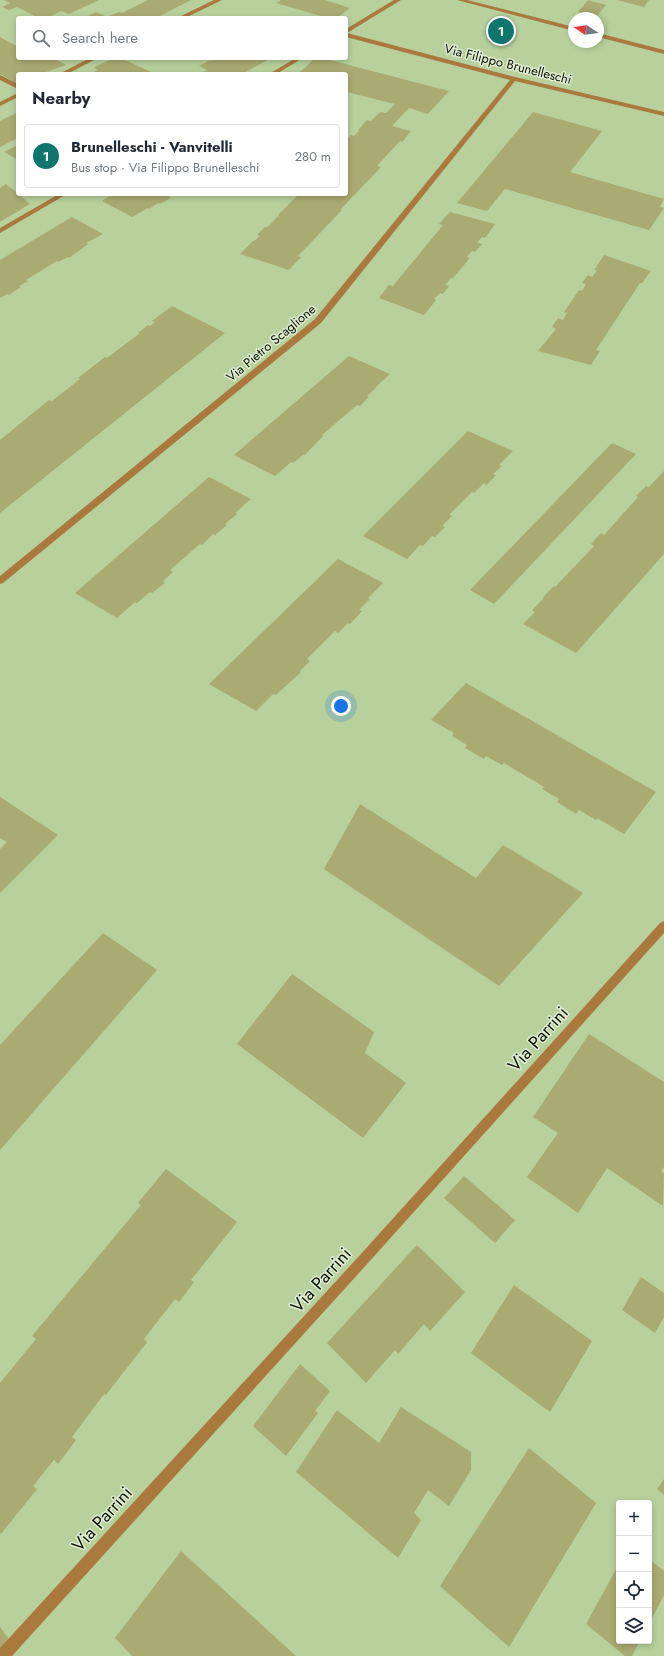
<!DOCTYPE html>
<meta charset="utf-8">
<style>
:root{--surface:#fff;--page:#f6f6f7;--text:#1f2937;--muted:#747a83;--line:#e0e1e3;--accent:#0f766e}
body{margin:0;font-family:Jost,sans-serif;background:var(--page);color:var(--text)}
.controls{position:absolute;right:12px;bottom:12px;display:grid;overflow:hidden;border-radius:4px;box-shadow:0 2px 6px #0003}
.controls button{width:36px;height:36px;display:grid;place-items:center;padding:0;border:0;border-bottom:1px solid var(--line);background:var(--surface);color:var(--text);font:20px sans-serif}
.compass{position:absolute;left:568px;top:12px;width:36px;height:36px;border-radius:50%;background:var(--surface);box-shadow:0 2px 6px #0003;rotate:283deg}
.you{position:absolute;left:341px;top:706px;width:14px;height:14px;margin:-10px;border:3px solid #fff;border-radius:50%;background:#1a73e8;box-shadow:0 0 0 6px #1a73e833}
.badge{display:grid;place-items:center;width:26px;height:26px;border-radius:50%;background:var(--accent);color:#fff;font-size:13px;font-weight:700}
.pin{position:absolute;translate:-50% -50%;border:2px solid #fff;box-shadow:0 1px 4px #0006}
.list{margin:0;padding:0;list-style:none}
h2{display:flex;justify-content:space-between;align-items:center;height:52px;margin:0;padding:0 16px;font-size:17px}
h2 small{font-size:13px;font-weight:400;color:var(--muted)}
.list li{display:grid;grid-template-columns:26px 1fr auto;gap:12px;align-items:center;box-sizing:border-box;height:64px;margin:0 8px 8px;padding:0 8px;border:1px solid var(--line);border-radius:4px}
.list b{display:block;font-size:15px;white-space:nowrap}
.list p{margin:0;font-size:13px;white-space:nowrap;color:var(--muted)}
.list em{font-size:13px;font-style:normal;color:var(--muted)}
.icon{flex:none;width:22px;height:22px;fill:none;stroke:currentColor;stroke-width:2;stroke-linecap:round;stroke-linejoin:round}
.map{position:relative;flex:none;width:664px;height:1656px;overflow:hidden}
.search{position:absolute;background:var(--surface);box-shadow:0 2px 6px #0003;left:16px;top:16px;width:332px;height:44px;display:flex;align-items:center;gap:10px;box-sizing:border-box;padding:0 14px;border-radius:4px;color:var(--muted);font-size:15px}
.panel{position:absolute;background:var(--surface);box-shadow:0 2px 6px #0003;left:16px;top:72px;width:332px;height:124px;border-radius:4px}
.map>svg:first-child{display:block}
.building{fill:#aaab72}
.lines{fill:none;stroke-linecap:round;stroke-linejoin:round}
.minor{fill:#aa793e;fill-rule:evenodd}
.labels{text-anchor:middle;dominant-baseline:central;stroke-width:3;stroke-linejoin:round;paint-order:stroke}
.far-street-label{font-size:13px;fill:#0b1403;stroke:#dfecd1}
.near-street-label{font-size:18px;fill:#0b1403;stroke:#dfecd1}
</style>
<div class="map">
<svg width="664" height="1656" viewBox="0 0 664 1656">
<rect width="100%" height="100%" fill="#b7d09c"/>
<!-- building -->
<g class="building">
<path d="M4,0H99L69,14L61,11L47,18H39L17,7L9,10L2,7L10,3Z"/>
<path d="M148,0H191L156,18H84L96,12L107,17L119,12L122,13Z"/>
<path d="M281,0H325L350,8L337,18H328L276,3Z"/>
<path d="M588,0L606,5L596,17L578,12Z"/>
<path d="M617,0H649L644,7Z"/>
<path d="M0,37L18,47V58H54L66,65L46,72L49,74H18V84L0,74Z"/>
<path d="M115,58H121L153,73L89,74L98,70L94,67Z"/>
<path d="M214,58H271L242,74H200L207,70L199,66Z"/>
<path d="M315,58H322L449,91L428,114L409,108L392,126L411,131L402,142L400,141L377,166L381,167L340,210H342L298,256L301,257L289,270L240,254L253,241H254L260,236L257,235L265,227H268L279,215H278L299,194H346V141L351,135L354,136L359,131L358,130L367,120L371,121L380,112L386,113L395,104L346,92V74H298Z"/>
<path d="M18,112V138L0,147V121Z"/>
<path d="M533,112L602,131L570,172L664,199L660,207L664,208L649,230L505,189L487,211L457,203Z"/>
<path d="M18,145V160L4,152Z"/>
<path d="M6,184L30,204L0,222V188Z"/>
<path d="M113,194H173L169,196L171,198L160,204L158,203L149,209L148,208L132,217L102,201Z"/>
<path d="M450,212L495,224L485,238L482,237L477,243L482,244L475,252L472,251L467,257L470,258L453,278H451L445,285L449,286L443,294L440,293L434,299L436,300L424,315L379,298L389,285L393,286L443,225L439,224Z"/>
<path d="M72,217L103,234L86,243L88,244L69,258L68,257L58,262L57,261L26,280L28,281L19,286L21,287L9,295L7,294L0,298V260Z"/>
<path d="M604,255L651,271L642,283H640L596,350L600,351L591,365L538,351L556,329L552,327L558,318L563,320L567,313L564,312L579,290L582,291L586,284L582,283L588,275L592,277L597,270H594Z"/>
<path d="M172,306L225,333L0,513V440L49,400L52,401L80,379L78,378L105,357L107,358L140,333H138L148,325L150,326L155,322L152,321Z"/>
<path d="M349,356L390,374L375,388H376L367,396L369,397L360,406L357,405L322,435L323,436L305,455H303L293,463L291,462L275,476L234,455Z"/>
<path d="M468,431L513,451L499,465L502,466L493,474L496,475L487,485L484,483L474,493L472,492L449,515L452,516L442,526L445,527L435,537L432,536L423,546L420,545L407,559L363,536Z"/>
<path d="M612,443L636,454L494,604L470,590Z"/>
<path d="M664,471V554L576,653L523,624L535,612L532,610L544,598L543,597L554,586L555,587L594,546L591,544L601,533L604,535L638,497L636,496L646,486L649,487Z"/>
<path d="M209,477L251,499L235,513L237,514L225,524L227,525L215,535L213,534L202,545L200,544L170,570L173,572L163,581L165,583L152,593L150,592L137,603L135,602L117,618L75,593Z"/>
<path d="M338,559L383,583L368,598L370,599L359,610L362,611L350,624L348,623L338,633L335,631L307,659L310,661L300,671L301,672L276,695L273,694L256,711L209,684Z"/>
<path d="M466,683L656,792L624,834L597,818L596,820L579,810L576,814L557,802L559,799L542,789L544,787L504,763L502,765L486,756L484,759L465,748L467,745L452,736L454,733L431,720Z"/>
<path d="M0,797L58,835L0,893V849L7,842L0,838Z"/>
<path d="M360,804L476,878L503,845L583,893L499,986L324,869Z"/>
<path d="M103,933L157,970L0,1150V1045Z"/>
<path d="M292,974L374,1032L365,1053L406,1083L363,1138L237,1044Z"/>
<path d="M589,1034L664,1082V1167L661,1171L664,1173L663,1206L607,1168L578,1213L527,1177L558,1133L533,1117Z"/>
<path d="M166,1169L237,1222L191,1280L194,1282L179,1302L175,1299L144,1339L147,1342L106,1395L104,1394L72,1437L76,1440L58,1464L54,1460L33,1486L37,1489L1,1534L0,1533V1383L36,1339L32,1336L141,1205L138,1203Z"/>
<path d="M464,1176L515,1220L495,1243L444,1198Z"/>
<path d="M417,1245L465,1292L430,1331L424,1324L398,1354L395,1350L366,1383L327,1343Z"/>
<path d="M641,1277L664,1293V1317L655,1333L622,1310Z"/>
<path d="M514,1285L592,1341L550,1412L471,1353Z"/>
<path d="M300,1364L330,1391L315,1411L318,1413L286,1456L253,1426Z"/>
<path d="M401,1407L471,1452V1470L449,1506L428,1490L414,1513L421,1520L398,1558L296,1472L337,1410L379,1443Z"/>
<path d="M529,1448L596,1503L509,1647L440,1586Z"/>
<path d="M664,1479V1495L657,1489Z"/>
<path d="M181,1551L296,1656H132L115,1638Z"/>
<path d="M649,1559L664,1571V1595L649,1624Z"/>
<path d="M619,1564V1641H640L632,1656H625L586,1624Z"/>
<path d="M0,1627L11,1642L0,1654Z"/>
</g>
<g class="lines">
<!-- minor -->
<g class="minor">
<path d="M214,0H222L185,18H177Z"/>
<path d="M394,0H401L347,33L515,77L664,112V116L515,81L321,323L3,583L0,584V576L315,319L510,80L346,37V29Z"/>
<path d="M457,0H467L574,27V31Z"/>
<path d="M598,33L664,50V54L598,37Z"/>
<path d="M90,58H98L67,74H59Z"/>
<path d="M296,58H303L276,74H269Z"/>
<path d="M0,75L18,84V89L0,80Z"/>
<path d="M18,93V97L0,106V102Z"/>
<path d="M59,194H67L0,233V228Z"/>
<path d="M664,921V933L368,1263L12,1656H0V1648L360,1255L660,923Z"/>
</g>
</g>
<g class="labels">
<!-- far-street labels -->
<g class="far-street-label">
<text transform="translate(508 64) rotate(14)">Via Filippo Brunelleschi</text>
<text transform="translate(271 343) rotate(-40)">Via Pietro Scaglione</text>
</g>
<!-- near-street labels -->
<g class="near-street-label">
<text transform="translate(538 1039) rotate(-48)">Via Parrini</text>
<text transform="translate(321 1280) rotate(-48)">Via Parrini</text>
<text transform="translate(102 1519) rotate(-48)">Via Parrini</text>
</g>
</g>
</svg>
<div class="controls">
<button>+</button>
<button>−</button>
<button><svg class="icon" aria-label="locate" viewBox="0 0 24 24"><circle cx="12" cy="12" r="6"/><path d="M12 2v4M12 18v4M2 12h4M18 12h4"/></svg></button>
<button><svg class="icon" aria-label="layers" viewBox="0 0 24 24"><path d="M12 4l9 5-9 5-9-5zM3 14l9 5 9-5"/></svg></button>
</div>
<svg class="compass" viewBox="-18 -18 36 36"><path d="M0-13l5 13h-10z" fill="#e53935"/><path d="M0 13l5-13h-10z" fill="#747a83"/></svg>
<div class="you"></div>
<div class="pin badge" style="left:501px;top:31px">1</div>
<div class="search"><svg class="icon" aria-label="search" viewBox="0 0 24 24"><circle cx="10" cy="10" r="6"/><path d="M15 15l6 6"/></svg>Search here</div>
<section class="panel">
<h2>Nearby<small></small></h2>
<ul class="list">
<li><span class="badge">1</span><div><b>Brunelleschi - Vanvitelli</b><p>Bus stop · Via Filippo Brunelleschi</p></div><em>280 m</em></li>
</ul>
</section>
</div>
